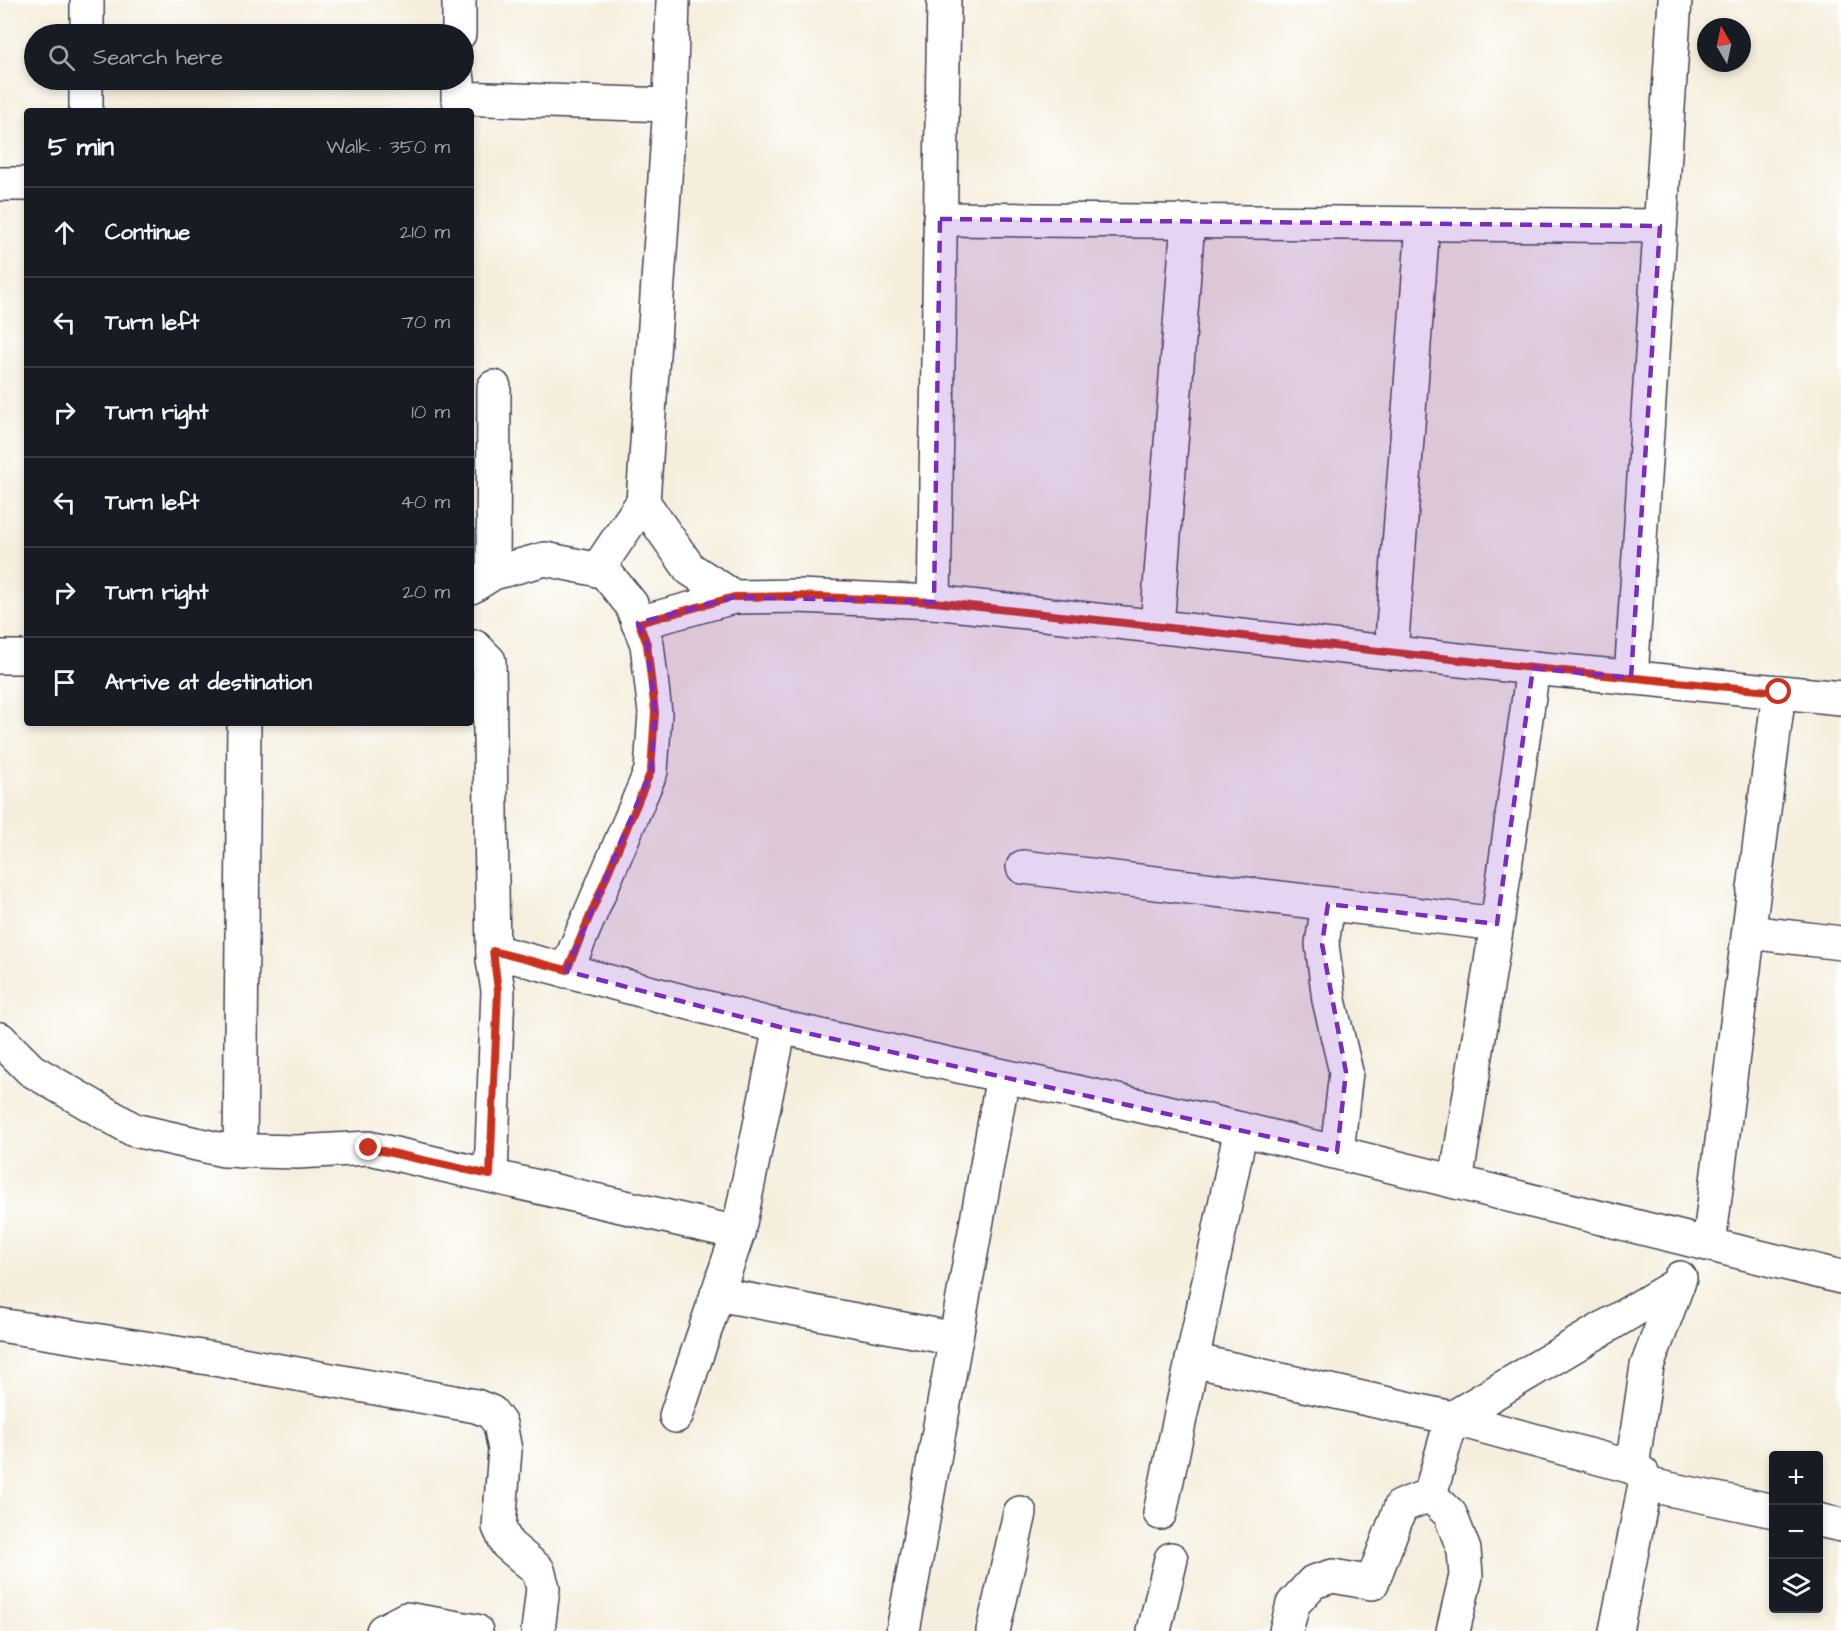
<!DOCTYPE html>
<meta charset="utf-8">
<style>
:root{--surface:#171b24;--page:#20242c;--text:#f1f3f6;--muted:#9ea1a6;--line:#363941}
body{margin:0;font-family:"Architects Daughter",sans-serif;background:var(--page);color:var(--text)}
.controls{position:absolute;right:18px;bottom:18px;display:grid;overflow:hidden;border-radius:6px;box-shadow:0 3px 9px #0003}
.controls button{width:54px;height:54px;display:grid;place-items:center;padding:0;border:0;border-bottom:2px solid var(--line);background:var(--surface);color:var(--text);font:30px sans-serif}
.compass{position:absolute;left:1697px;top:18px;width:54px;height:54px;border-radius:50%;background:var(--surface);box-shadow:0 3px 9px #0003;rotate:351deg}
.stop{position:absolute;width:18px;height:18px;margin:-14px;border:4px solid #c8321e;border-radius:50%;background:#fff}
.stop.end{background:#c8321e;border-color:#fff;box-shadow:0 2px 6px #0008}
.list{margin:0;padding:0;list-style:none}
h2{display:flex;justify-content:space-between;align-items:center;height:78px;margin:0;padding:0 24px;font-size:26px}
h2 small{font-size:20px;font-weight:400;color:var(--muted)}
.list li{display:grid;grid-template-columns:39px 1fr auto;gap:18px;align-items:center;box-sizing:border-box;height:90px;padding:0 24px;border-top:2px solid var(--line)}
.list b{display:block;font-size:22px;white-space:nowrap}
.list em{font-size:20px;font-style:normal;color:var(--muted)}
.icon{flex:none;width:33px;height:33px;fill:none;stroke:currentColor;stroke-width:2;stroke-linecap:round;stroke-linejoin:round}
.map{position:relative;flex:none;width:1841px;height:1631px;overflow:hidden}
.search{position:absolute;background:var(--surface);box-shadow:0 3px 9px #0003;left:24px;top:24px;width:450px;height:66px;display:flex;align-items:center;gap:15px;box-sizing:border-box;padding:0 21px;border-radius:33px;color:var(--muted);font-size:22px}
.panel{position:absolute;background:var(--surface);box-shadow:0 3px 9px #0003;left:24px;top:108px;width:450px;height:618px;border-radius:6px}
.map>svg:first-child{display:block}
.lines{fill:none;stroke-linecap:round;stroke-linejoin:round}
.minor-casing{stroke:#424153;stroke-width:36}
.minor{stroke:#fff;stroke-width:33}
.route{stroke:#c8321e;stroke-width:8}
.marked{fill:#7b2cbf;fill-opacity:0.2;stroke:#7b2cbf;stroke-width:4.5;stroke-dasharray:12 8;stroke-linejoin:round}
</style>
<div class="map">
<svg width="1841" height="1631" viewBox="0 0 1841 1631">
<rect width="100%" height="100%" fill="#fff"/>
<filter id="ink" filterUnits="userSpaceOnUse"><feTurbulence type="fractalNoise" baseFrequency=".0167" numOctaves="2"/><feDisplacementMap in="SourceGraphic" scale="12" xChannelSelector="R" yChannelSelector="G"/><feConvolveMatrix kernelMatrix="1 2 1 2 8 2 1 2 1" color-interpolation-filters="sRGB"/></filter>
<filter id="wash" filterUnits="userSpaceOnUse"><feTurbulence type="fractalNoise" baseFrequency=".008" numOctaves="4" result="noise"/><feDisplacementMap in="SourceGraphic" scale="24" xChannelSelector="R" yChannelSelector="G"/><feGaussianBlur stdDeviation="1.35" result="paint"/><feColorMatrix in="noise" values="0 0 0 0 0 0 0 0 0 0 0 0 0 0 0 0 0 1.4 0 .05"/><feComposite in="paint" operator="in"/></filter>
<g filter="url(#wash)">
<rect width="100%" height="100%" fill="#f5eedc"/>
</g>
<g filter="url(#ink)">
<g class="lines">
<!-- minor casing -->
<g class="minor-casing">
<g id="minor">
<path d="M673,0L670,105L643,502L690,569L734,597L798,596L934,602L1533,668L1841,698"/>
<path d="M87,34V0"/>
<path d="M459,34V0"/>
<path d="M458,80V98L670,105"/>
<path d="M86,111V80"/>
<path d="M0,184H27"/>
<path d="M940,219L1660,226"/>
<path d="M597,570L643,502"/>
<path d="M493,573L494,387"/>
<path d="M471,587L493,573L545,559L604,571L631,604L647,644L655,713L651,771L566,971"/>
<path d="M934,602L944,0"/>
<path d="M638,623L734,597"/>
<path d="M1157,627L1188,221"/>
<path d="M471,648L475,647L489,661L493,960L498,990L491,1175"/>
<path d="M1391,653L1423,224"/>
<path d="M0,657H27"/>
<path d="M1631,678L1675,0"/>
<path d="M1023,867L1497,924"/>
<path d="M1328,904L1322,944L1329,1000L1346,1072L1337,1152"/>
<path d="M1749,932L1841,943"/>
<path d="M493,951L780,1027L1200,1119L1841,1277"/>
<path d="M0,1039L31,1070L134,1130L223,1150L297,1152L369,1148L738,1233"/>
<path d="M240,1151L244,723"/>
<path d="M1456,1182L1497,924L1533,668"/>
<path d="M1709,1244L1779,692"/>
<path d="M717,1294L956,1339"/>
<path d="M0,1325L208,1358L476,1406L491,1412L500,1424L505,1450L499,1527L507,1544L538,1570L543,1588L538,1631"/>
<path d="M1192,1360L1452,1418L1632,1467L1642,1473L1645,1484L1616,1631"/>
<path d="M676,1416L738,1233L780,1027"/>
<path d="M1632,1467L1647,1366L1680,1278"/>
<path d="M1645,1484L1774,1511"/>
<path d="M1430,1495L1450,1514L1464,1550L1466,1576L1453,1631"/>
<path d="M1160,1513L1241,1129"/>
<path d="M1818,1520L1841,1525"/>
<path d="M383,1631L406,1619L476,1631"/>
<path d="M903,1631L1003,1076"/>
<path d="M993,1631L1020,1513"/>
<path d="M1154,1631L1171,1559"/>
<path d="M1286,1631L1293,1604L1313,1582L1333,1576L1372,1583L1401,1506L1430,1495L1452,1418L1678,1284"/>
</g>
</g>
<!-- minor -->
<use href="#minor" class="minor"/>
</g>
</g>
<g class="lines" filter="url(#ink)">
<!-- route -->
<path class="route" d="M369,1148L490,1175L498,990L493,951L567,970L651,771L655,712L647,644L639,623L734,597L798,596L934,602L1533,668L1779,692"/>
</g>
<!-- marked area -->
<path class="marked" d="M940,219L1660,226L1631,678L1533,668L1497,924L1328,904L1322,944L1346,1072L1337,1152L780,1027L566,971L651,771L655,713L647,644L638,623L734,597L934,602Z"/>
</svg>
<div class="controls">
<button>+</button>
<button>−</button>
<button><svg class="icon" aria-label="layers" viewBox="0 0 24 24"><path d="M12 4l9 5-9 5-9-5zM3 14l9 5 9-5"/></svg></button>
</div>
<svg class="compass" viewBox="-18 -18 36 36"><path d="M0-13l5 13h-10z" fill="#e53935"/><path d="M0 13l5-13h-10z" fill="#9ea1a6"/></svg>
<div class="stop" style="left:1779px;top:692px"></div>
<div class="stop end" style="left:369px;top:1148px"></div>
<div class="search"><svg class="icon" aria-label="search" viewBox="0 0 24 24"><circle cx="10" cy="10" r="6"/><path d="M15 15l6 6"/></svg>Search here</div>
<section class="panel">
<h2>5 min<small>Walk · 350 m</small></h2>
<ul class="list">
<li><svg class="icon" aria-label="ahead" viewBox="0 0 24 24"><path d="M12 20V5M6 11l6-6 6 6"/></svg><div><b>Continue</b></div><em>210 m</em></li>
<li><svg class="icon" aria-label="left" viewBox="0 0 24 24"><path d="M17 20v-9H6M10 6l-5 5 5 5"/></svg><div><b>Turn left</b></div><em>70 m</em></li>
<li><svg class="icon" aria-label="right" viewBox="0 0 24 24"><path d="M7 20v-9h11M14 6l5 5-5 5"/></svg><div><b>Turn right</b></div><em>10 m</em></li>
<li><svg class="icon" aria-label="left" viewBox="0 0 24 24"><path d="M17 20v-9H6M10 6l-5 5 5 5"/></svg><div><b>Turn left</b></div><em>40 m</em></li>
<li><svg class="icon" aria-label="right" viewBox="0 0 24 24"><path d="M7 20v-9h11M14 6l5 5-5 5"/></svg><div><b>Turn right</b></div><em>20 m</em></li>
<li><svg class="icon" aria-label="arrive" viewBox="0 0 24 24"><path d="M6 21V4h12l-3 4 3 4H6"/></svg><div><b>Arrive at destination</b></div></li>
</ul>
</section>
</div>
